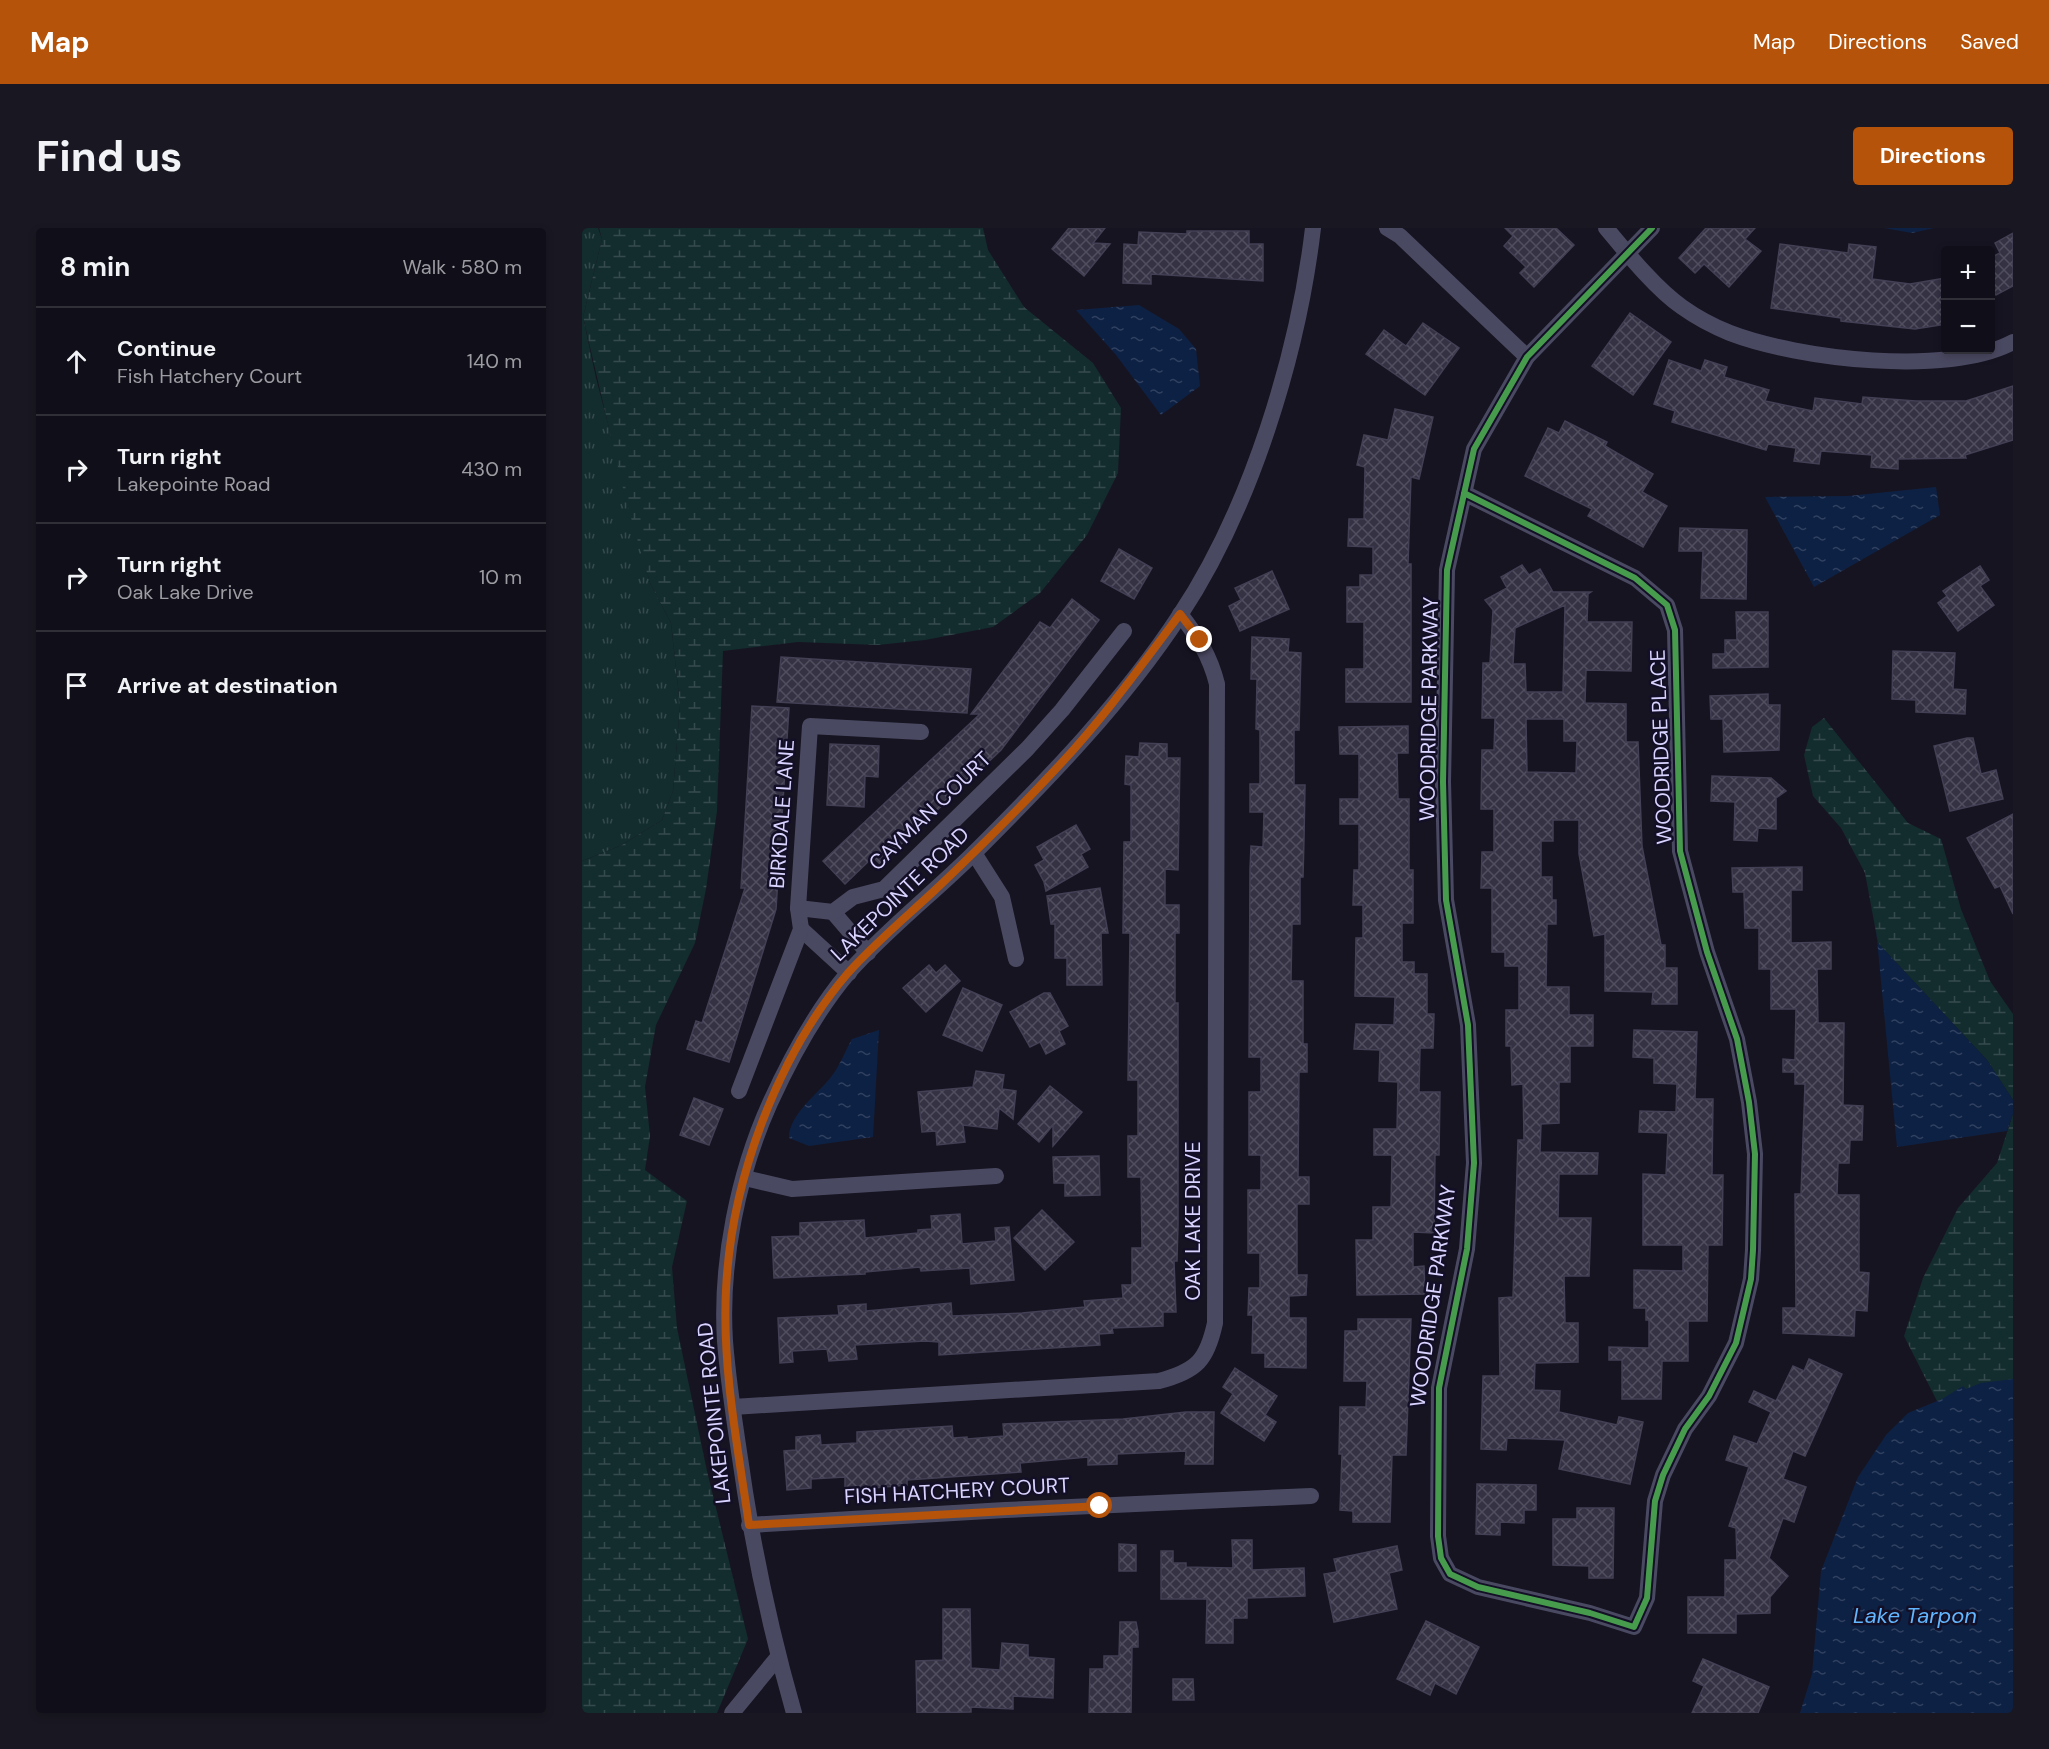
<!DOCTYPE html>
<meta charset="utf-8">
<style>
:root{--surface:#100f19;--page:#191822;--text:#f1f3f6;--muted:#9c9ca2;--line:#302f38;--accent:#b45309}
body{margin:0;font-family:"DM Sans",sans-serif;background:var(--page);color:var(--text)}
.controls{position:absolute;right:18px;top:18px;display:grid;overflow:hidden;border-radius:6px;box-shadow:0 3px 9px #0003}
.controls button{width:54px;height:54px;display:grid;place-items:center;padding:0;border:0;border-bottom:2px solid var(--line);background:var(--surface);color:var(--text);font:30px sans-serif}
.stop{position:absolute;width:18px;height:18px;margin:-14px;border:4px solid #b45309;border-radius:50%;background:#fff}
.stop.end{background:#b45309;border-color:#fff;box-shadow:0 2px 6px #0008}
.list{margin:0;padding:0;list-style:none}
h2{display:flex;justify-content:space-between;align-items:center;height:78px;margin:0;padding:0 24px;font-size:26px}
h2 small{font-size:20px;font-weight:400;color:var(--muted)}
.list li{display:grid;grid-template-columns:39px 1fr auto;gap:18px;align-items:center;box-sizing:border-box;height:108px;padding:0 24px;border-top:2px solid var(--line)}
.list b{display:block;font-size:22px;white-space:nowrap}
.list p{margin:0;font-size:20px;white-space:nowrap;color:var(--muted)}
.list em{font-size:20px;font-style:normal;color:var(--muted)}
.icon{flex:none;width:33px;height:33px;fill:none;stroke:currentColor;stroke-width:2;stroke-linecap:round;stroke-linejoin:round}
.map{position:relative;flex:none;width:1431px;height:1485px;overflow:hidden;border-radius:6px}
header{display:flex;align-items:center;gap:36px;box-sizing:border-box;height:84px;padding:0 30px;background:var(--accent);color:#fff}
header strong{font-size:28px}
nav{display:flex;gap:33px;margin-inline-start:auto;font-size:21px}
.intro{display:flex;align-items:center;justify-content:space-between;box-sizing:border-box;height:144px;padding:0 36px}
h1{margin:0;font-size:42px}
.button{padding:15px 27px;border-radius:6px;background:var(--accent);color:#fff;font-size:21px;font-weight:700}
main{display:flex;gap:36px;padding:0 36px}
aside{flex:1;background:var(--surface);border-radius:6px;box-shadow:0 3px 9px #0003}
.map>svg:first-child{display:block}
.grass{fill:url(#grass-tufts)}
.wetland{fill:url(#wetland-marsh)}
.water{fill:url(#water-ripples)}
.building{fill:url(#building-cross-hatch);stroke:#433f54;stroke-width:1.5;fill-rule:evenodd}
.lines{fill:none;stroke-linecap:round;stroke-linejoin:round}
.minor{stroke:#4a4962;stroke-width:16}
.cycleway-casing{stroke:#130f26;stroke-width:10}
.cycleway{stroke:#469c4c;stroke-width:6}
.route{stroke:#b45309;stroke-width:8}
.labels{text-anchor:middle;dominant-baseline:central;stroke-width:5;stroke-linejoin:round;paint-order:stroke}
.street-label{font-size:21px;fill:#d9d4ff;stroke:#130f26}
.water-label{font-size:22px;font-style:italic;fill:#62b6ff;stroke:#130f26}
</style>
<header>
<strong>Map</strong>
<nav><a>Map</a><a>Directions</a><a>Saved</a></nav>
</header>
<div class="intro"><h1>Find us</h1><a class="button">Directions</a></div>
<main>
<aside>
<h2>8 min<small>Walk · 580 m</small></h2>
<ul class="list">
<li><svg class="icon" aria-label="ahead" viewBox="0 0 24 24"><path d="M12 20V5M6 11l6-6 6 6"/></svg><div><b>Continue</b><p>Fish Hatchery Court</p></div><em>140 m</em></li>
<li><svg class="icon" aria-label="right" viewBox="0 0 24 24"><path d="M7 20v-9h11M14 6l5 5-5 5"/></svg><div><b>Turn right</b><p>Lakepointe Road</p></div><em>430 m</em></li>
<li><svg class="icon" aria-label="right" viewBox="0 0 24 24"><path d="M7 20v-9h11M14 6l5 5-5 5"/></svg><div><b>Turn right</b><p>Oak Lake Drive</p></div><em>10 m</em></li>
<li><svg class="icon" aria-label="arrive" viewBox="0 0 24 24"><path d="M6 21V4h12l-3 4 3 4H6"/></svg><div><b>Arrive at destination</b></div></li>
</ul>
</aside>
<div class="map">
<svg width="1431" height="1485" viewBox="0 0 1431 1485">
<defs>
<pattern id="grass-tufts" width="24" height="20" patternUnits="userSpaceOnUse" patternTransform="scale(1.5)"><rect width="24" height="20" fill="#132c2d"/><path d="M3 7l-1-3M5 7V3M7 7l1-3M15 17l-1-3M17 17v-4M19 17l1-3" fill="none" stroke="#354a4c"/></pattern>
<pattern id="wetland-marsh" width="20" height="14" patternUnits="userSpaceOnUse" patternTransform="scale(1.5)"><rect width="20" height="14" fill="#132c2d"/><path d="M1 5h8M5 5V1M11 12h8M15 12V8" fill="none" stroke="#354a4c"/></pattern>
<pattern id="water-ripples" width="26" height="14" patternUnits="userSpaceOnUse" patternTransform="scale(1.5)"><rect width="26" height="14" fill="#0d2144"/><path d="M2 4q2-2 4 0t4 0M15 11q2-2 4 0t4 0" fill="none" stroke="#304060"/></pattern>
<pattern id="building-cross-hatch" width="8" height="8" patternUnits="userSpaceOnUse" patternTransform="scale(1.5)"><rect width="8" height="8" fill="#343243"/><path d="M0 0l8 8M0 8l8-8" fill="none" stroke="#514f5f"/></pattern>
</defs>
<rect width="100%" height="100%" fill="#161421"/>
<!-- grass -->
<path class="grass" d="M0,0H16L20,11L1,89L14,150L68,355L89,395L98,477L91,563L80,592L40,617L0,633Z"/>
<!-- wetland -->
<g class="wetland">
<path d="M17,0H401L406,22L442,79L511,135L539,180L536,245L505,307L458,365L411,399L343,412L296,417L216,414L141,423L135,583L124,661L113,715L74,797L63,859L68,908L63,942L105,973L90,1039L95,1100L125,1243L166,1411L135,1485H0V633L40,617L80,592L91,563L98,477L89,395L68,355L43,269L1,89L20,11Z"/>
<path d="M1242,490L1326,595L1359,611L1379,681L1408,753L1431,786V872L1405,832L1296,715L1283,645L1259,600L1231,568L1222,527L1230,499Z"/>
<path d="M1431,886V1163L1356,1175L1322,1108L1341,1050L1376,980L1415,935Z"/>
</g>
<!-- water -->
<g class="water">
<path d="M1302,0H1352L1330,5Z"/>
<path d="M557,77L597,101L614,121L618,158L579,187L534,127L494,82Z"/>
<path d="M1354,259L1358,287L1232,359L1183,269L1266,268Z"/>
<path d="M1294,701L1296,715L1405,832L1431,872V886L1425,903L1315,919Z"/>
<path d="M297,802L291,909L227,918L207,910C207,886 236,866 249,849C258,838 263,823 270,811Z"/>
<path d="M1431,1151V1485H1218L1230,1446L1239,1343L1276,1249L1304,1207L1326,1185L1360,1171L1381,1158L1384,1161L1399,1155Z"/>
</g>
<!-- building -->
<g class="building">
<path d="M487,0H523L511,15L528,16L502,48L470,21Z"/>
<path d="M923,0H974L992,17L952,59L938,45L944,39L922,18L931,8Z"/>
<path d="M1124,0H1173L1163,11L1179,23L1147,59L1122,36L1113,45L1097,30Z"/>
<path d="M605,3H667V16H681V53L569,46V56L541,55L542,16L556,17L557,4L605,6Z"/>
<path d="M1431,5V58L1414,67L1408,56V30L1418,25L1413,15Z"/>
<path d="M1198,16L1266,25L1267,16L1294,19L1290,51L1328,56L1364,50V96L1333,101L1259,93V90L1189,80Z"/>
<path d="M1048,85L1089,114L1051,167L1010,138Z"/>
<path d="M841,95L877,120L843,167L784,126L802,102L824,118Z"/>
<path d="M1087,132L1119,143L1123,132L1145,139L1142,149L1187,162L1183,173L1231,183L1233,170L1280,176L1281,169L1334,173H1384L1431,158V212L1383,227L1384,230L1316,231V241L1289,239L1290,227L1239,223L1237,236L1212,233L1214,220L1186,216L1184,222L1090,194L1093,183L1072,176Z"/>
<path d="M813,181L851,189L837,251L829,249L826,336H829V474H764V441H782V394H765V359H778V347H791V319L766,318L767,291H782L783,239L775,237L782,207L806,212Z"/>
<path d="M983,193L1025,214L1023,218L1071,246L1060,264L1085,278L1061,319L1006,288L1010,281L943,248L966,200L977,205Z"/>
<path d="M1098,300L1165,302L1164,371L1119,370L1121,323H1097Z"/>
<path d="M537,321L570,340L552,371L519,353Z"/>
<path d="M940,337L947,347L958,341L971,364H1009L1006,366L1005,394H1050L1049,443L1004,442L1003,475L1044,476V514H1056L1060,618L1079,717H1083V740H1095V776H1070L1071,764L1023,763V706L1012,708L997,626V592H971V613H959V649H970V672H974V696H965L964,759H987V787H1011V818H988V854H977V895L959,896L958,924L1016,925L1015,946H977L976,990H1009L1007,1048H982L983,1095H996V1134L953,1135L952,1162L978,1163L977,1184L1035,1197L1037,1189L1061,1194L1048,1256L977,1241L983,1212L925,1210L924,1222L899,1221L901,1148H918L917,1070L931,1069L936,912H942L941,856L930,857L929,818H924V782H937V738H923V724H910V660H899L900,624H912V581H899L900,522H912L913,490H900L901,435H908L911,382L903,372L925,360L919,349ZM983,377L981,464H944L943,436H931L933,400ZM944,491H982V513H995L994,545L945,544Z"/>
<path d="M1398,338L1407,352L1398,358L1412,377L1376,403L1356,375L1365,368L1361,363Z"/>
<path d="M690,343L707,381L658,403L647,378L659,372L653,360Z"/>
<path d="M490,371L517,392L419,522L298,636L291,629L263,656L241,633L398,486H389L458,394L468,400Z"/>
<path d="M1154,384H1186V439L1131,440V426H1143V412H1155Z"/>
<path d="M670,409L707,411L706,424L719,425L717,502H712V557H723L722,611L721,649H718V696H710L709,753H721V816H725V844H717L716,949H727V976H715V1047H725L724,1067L707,1068V1090H724V1140L683,1139V1125H670L671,1087H666L667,1060H678V1025H666V962H679V927H667V864H679V829H667L668,641L669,618L681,619L682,584H668V556H678V502L674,501L675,451H669Z"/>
<path d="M1311,423L1373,425L1371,461L1384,462L1383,486L1334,484V472L1310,471Z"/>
<path d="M199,429L389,441L385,485L195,474Z"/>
<path d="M1186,466V477H1198L1197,522L1142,524L1141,491H1129L1128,468Z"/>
<path d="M170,478L207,480L194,681L147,834L105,821L114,793L120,795L163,660H159Z"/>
<path d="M826,498V525H815L816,571H827V642H831V695H820V734H832V746H845V786H852L851,820H838L837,864H858L857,927H853L852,1005L831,1004V1039L842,1038L843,1066L775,1067L774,1012H791V979H809L810,927H792V901H815L816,854L797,853L798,822L772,821L774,796L812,797L813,769L773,768L774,710H781V677H771L772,642H777V596H758V571H777V526H758L757,499Z"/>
<path d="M1385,510H1391L1399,546L1414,542L1421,571L1368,583L1352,518Z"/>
<path d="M558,515L585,516V530H598L596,642L583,641V677H597V705H593V775H596V997L595,1033H592L594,1084H581V1098L530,1100L531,1105L517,1106L518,1117L357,1127V1114L343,1113L273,1117L275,1131L247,1133L245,1121L210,1123L211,1134L198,1135L196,1090L257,1087L256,1078L284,1076V1083L369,1075L370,1088L440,1085L503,1079L502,1073L541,1070L540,1057H550V1020H560L559,949H546V908H556V852H546L548,705H541L542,614H549V557L543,556L544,528L557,529Z"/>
<path d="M248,516L297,518L296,549L283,548L282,579L245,577Z"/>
<path d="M1130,548L1189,550L1204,563L1194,570V601L1176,600L1175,613L1152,612L1153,574L1129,573Z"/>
<path d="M1431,586V686L1418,658L1413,660L1385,610Z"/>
<path d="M494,597L508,621L499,626L506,639L464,663L462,654L453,637L462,632L455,619Z"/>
<path d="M1220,639V662H1209V715L1249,714V741H1235L1236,795H1262L1261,877L1281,878L1280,912H1268L1267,935H1256L1255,967H1277V1044L1287,1045L1285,1083L1273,1082L1272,1108L1201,1105V1080H1214L1213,966H1219L1223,856H1213V844H1201V831L1213,832L1214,781H1189V741H1177V700H1163L1162,664H1151L1150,640Z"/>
<path d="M518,660L526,705H519L520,757H485V730H473V696H469L465,668Z"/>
<path d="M347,737L354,745L363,737L378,753L344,784L321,760Z"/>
<path d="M381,760L420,777L400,823L361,807Z"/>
<path d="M462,765H468L486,798L477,803L483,816L464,826L458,814L448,819L428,784Z"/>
<path d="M1052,802L1115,804L1113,871H1131L1130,947H1141L1140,1017H1126L1125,1093H1106V1133H1080L1079,1171H1040V1132H1027V1119L1067,1120V1092H1064V1080H1052V1042L1101,1043V1017H1061V946L1084,947L1086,905L1057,904L1058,883L1094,884L1095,856L1072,855V830L1051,829Z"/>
<path d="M394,843L422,847L420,861L434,863L431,891L417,880L415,901L381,897L383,914L355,917L354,903L340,904L336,864L391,859Z"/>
<path d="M468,858L500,884L471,918V897L457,914L436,896Z"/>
<path d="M112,870L141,881L127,917L98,907Z"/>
<path d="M517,928L518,967L483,968V955H472L471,929Z"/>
<path d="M460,982L492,1014L463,1042L432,1010Z"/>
<path d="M378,986L380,1016L414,1013L413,1000L427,999L432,1052L389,1056L388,1040L339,1043L338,1039L283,1044V1046L192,1050L190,1009L218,1008V995L282,992L283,1010L336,1005V1002L350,1001L349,988Z"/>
<path d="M776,1091H829L824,1227H810L808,1294H771V1283L758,1282L760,1226H757L758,1179H784L785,1153H762L763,1103H776Z"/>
<path d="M1227,1131L1260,1146L1223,1228L1211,1223L1201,1251L1224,1259L1212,1294L1201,1290L1187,1330L1206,1348L1188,1369V1385L1154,1386V1405H1106V1369H1143V1332H1155L1154,1300L1147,1298L1167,1239L1144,1232L1152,1208L1175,1216L1189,1184L1167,1174L1172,1163L1194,1173L1211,1138L1222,1143Z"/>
<path d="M653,1140L695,1168L683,1187L694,1194L682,1213L639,1185L651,1166L641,1159Z"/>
<path d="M604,1184H632L631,1236H603L604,1223L535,1226V1236L506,1237V1229L438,1235L439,1244L325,1252V1257L291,1260L263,1261V1249L229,1251V1260L205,1262L202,1223L214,1222V1209L238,1207L239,1217L275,1215V1204L370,1198L371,1210L385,1209V1211L422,1208L421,1196L541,1191Z"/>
<path d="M895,1256L954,1257V1282H942V1295L918,1294V1307L894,1306Z"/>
<path d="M995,1280H1032L1031,1350H1007V1338L971,1337V1291H995Z"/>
<path d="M650,1312H670V1342L722,1340L723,1368L665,1370V1390H651V1415H624L625,1371H579V1323H591V1335H604V1339L651,1340Z"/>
<path d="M537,1316L554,1317V1343H537Z"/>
<path d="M815,1318L820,1342L807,1345L815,1381L752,1394L742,1346L755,1344L752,1331Z"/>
<path d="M361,1381H388L389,1440L418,1442L420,1415L446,1417V1429L472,1431L471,1470L431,1468V1481L389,1479V1484L335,1485L334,1433L361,1432Z"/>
<path d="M844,1393L897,1419L874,1466L853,1455L848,1467L815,1451Z"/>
<path d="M538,1394H554L556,1404V1419H550L549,1485H507L508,1441H522V1428H537Z"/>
<path d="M1121,1431L1187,1459L1176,1485H1110L1122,1458L1111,1453Z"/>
<path d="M591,1451H611L612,1472H591Z"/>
</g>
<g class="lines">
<!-- minor -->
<g class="minor">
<path d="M805,0L818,8L945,129"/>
<path d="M1024,0C1044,24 1074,61 1100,79C1114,89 1133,99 1148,105C1216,131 1366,149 1431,114"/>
<path d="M882,265L1053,350L1085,377L1093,402L1098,623L1125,724L1155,811L1167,874L1173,926L1171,1022L1169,1051L1154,1115L1127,1168L1103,1201L1081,1247L1073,1273L1065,1370L1052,1399L1008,1385L896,1359L868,1346L859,1330L856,1308L857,1160L885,1021L892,935L886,797L864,672L861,554L865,342L892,221L945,129L1070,0"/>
<path d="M392,625L420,669L434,731"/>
<path d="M216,680L228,498L339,504"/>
<path d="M251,684L286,725"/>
<path d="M219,701L267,745"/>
<path d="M157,863L219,701L216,680L251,684L271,669L302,661L445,521L480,482L542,403"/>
<path d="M163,950L210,961L414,948"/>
<path d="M151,1179L577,1153C615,1143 625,1132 633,1095L635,456C628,428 616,409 598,386"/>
<path d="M167,1297L423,1282L729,1268"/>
<path d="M150,1485L196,1429"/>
<path d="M212,1485C188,1401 170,1316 158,1230C152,1191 146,1152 143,1113C138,1035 156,946 188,875C209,829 234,783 266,745C305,701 353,664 394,623C467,550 541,474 598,387C669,280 716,127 731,0"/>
</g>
<!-- cycleway casing -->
<g class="cycleway-casing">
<path id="cycleway" d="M882,265L1053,350L1085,377L1093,402L1098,623L1125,724L1155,811L1167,874L1173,926L1171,1022L1169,1051L1154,1115L1127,1168L1103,1201L1081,1247L1073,1273L1065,1370L1052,1399L1008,1385L896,1359L868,1346L859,1330L856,1308L857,1160L885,1021L892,935L886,797L864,672L861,554L865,342L892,221L945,129L1070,0"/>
</g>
<!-- cycleway -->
<use href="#cycleway" class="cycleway"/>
</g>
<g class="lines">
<!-- route -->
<path class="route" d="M518,1278L167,1297C156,1220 140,1140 144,1062C149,953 195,828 266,745C292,716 323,690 352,663C392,625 432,586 470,545C517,496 557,441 598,386L618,412"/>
</g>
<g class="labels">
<!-- street labels -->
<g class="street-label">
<text transform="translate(847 481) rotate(-89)">WOODRIDGE PARKWAY</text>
<text transform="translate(1079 519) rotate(-92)">WOODRIDGE PLACE</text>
<text transform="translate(348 583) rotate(-44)">CAYMAN COURT</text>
<text transform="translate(200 586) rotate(-86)">BIRKDALE LANE</text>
<text transform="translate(318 666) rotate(-44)">LAKEPOINTE ROAD</text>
<text transform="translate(611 993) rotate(-90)">OAK LAKE DRIVE</text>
<text transform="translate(851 1068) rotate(-82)">WOODRIDGE PARKWAY</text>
<text transform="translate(132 1185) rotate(-96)">LAKEPOINTE ROAD</text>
<text transform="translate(375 1263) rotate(-3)">FISH HATCHERY COURT</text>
</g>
<!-- water labels -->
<g class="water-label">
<text x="1333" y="1387">Lake Tarpon</text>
</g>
</g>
</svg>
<div class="controls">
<button>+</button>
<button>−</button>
</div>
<div class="stop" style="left:518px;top:1278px"></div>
<div class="stop end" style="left:618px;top:412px"></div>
</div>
</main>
